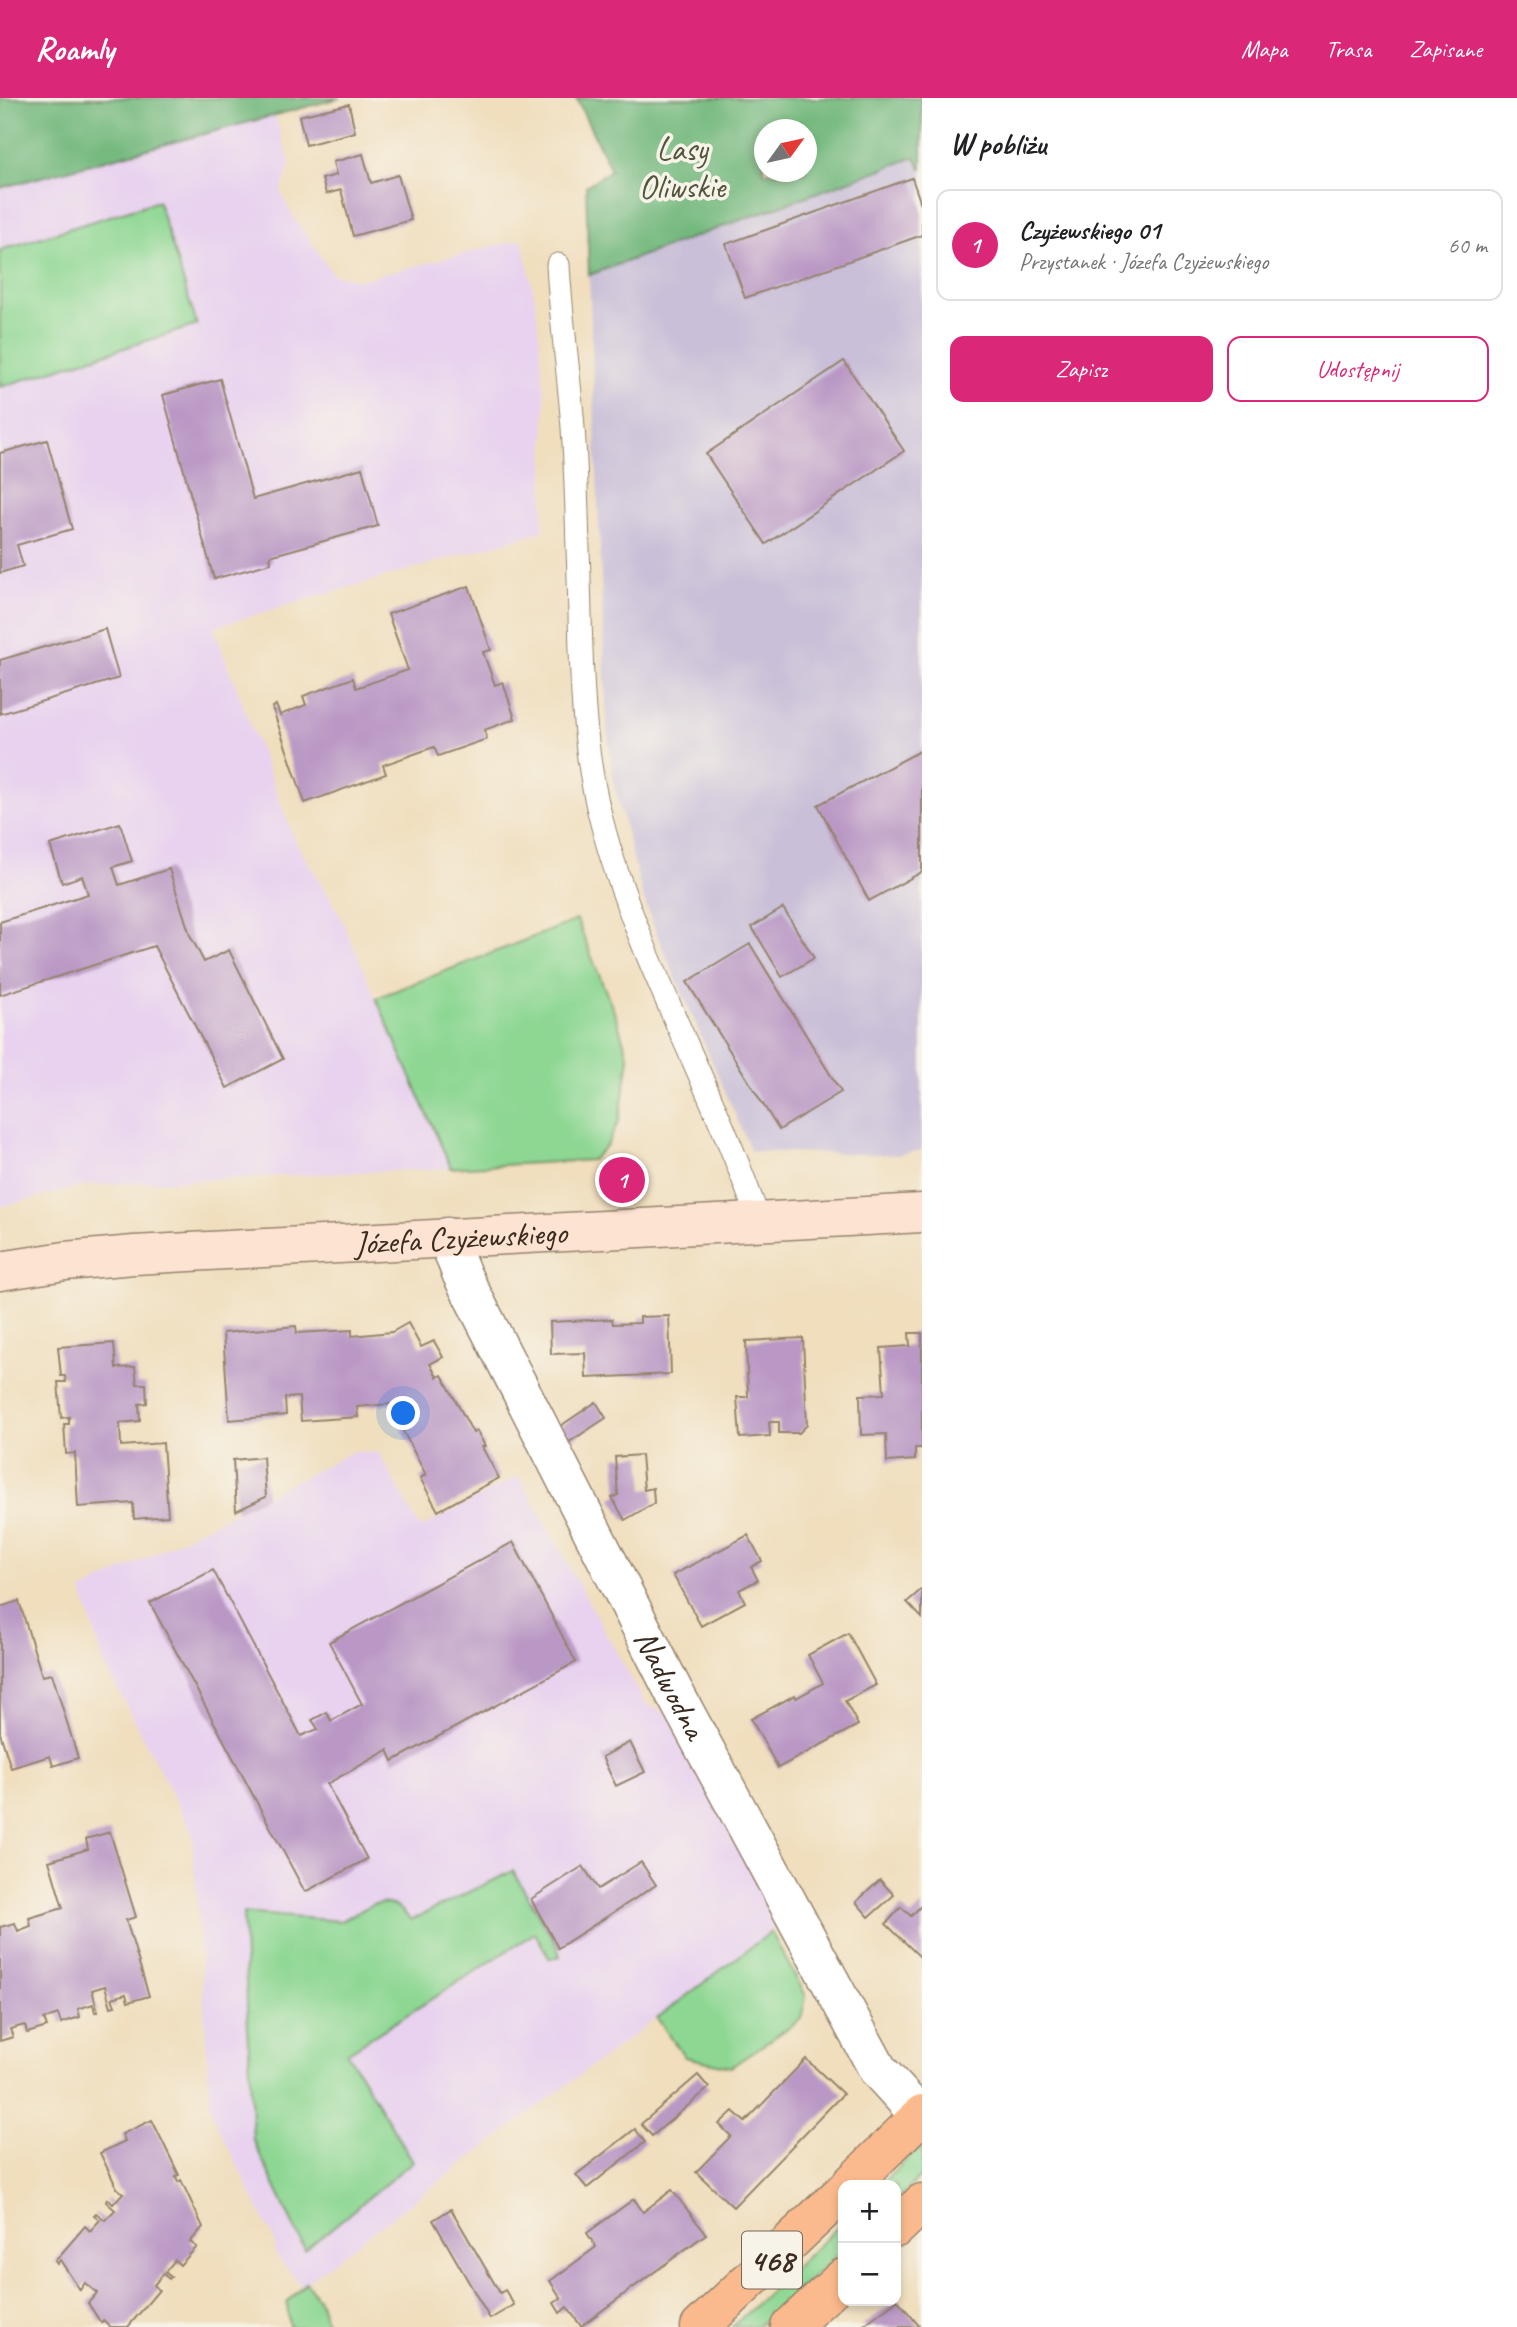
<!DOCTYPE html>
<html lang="pl">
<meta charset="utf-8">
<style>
:root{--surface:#fff;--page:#f2f2f2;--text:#202124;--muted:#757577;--line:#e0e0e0;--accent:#db2777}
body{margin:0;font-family:Caveat,sans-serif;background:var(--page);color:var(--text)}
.controls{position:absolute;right:21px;bottom:21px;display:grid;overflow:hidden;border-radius:14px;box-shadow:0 4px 10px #0003}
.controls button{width:63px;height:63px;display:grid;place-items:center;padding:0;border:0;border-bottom:2px solid var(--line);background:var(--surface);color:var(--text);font:35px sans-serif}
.compass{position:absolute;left:754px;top:21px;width:63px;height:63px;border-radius:50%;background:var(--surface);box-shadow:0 4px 10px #0003;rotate:57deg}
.you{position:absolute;left:404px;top:1316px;width:24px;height:24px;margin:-18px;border:5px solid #fff;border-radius:50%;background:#1a73e8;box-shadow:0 0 0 10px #1a73e833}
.badge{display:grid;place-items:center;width:46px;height:46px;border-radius:50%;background:var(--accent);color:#fff;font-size:23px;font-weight:700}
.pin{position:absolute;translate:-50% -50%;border:4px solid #fff;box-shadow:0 2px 7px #0006}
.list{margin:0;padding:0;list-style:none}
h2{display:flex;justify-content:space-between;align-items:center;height:91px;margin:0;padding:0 28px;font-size:30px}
h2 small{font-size:23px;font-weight:400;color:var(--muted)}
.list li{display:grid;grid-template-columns:46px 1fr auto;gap:21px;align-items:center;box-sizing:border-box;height:112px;margin:0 14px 14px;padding:0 14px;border:2px solid var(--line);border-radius:14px}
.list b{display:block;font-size:26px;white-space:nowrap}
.list p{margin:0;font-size:23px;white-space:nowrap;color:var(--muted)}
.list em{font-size:23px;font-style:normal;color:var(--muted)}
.actions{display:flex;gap:14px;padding:21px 28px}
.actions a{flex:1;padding:16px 0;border:2px solid var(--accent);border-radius:14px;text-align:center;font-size:24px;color:var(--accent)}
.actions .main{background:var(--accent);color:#fff}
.map{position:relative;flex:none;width:922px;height:2229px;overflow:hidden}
header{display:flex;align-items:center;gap:42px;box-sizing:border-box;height:98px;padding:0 35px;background:var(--accent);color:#fff}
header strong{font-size:33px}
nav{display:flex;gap:38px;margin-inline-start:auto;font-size:24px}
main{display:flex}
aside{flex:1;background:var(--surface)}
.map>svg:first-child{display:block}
.built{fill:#e8d2ef}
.industrial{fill:#c9bfd8}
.green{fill:#8dd793;stroke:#648058;stroke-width:2}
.forest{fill:#72b87d;stroke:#56714e;stroke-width:2;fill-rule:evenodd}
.building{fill:#ba98c5}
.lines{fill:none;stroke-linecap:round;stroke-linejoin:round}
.lane-casing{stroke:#96846e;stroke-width:25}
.street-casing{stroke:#96846e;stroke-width:41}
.secondary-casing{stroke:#96846e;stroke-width:41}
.primary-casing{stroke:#96846e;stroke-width:41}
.lane{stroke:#fff;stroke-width:23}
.street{stroke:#fff;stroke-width:38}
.secondary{stroke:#fde3d1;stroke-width:38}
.primary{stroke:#fbba8d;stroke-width:38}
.labels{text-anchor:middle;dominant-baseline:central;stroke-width:7;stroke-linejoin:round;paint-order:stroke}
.shield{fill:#f7f3e8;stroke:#73665b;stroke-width:2}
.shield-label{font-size:32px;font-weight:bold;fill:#3b2a1e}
.park-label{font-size:33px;fill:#50553b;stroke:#f7f3e8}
.street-label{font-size:33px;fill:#3b2a1e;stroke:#f7f3e8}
</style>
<header>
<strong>Roamly</strong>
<nav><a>Mapa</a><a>Trasa</a><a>Zapisane</a></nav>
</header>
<main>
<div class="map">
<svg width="922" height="2229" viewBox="0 0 922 2229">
<rect width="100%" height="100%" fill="#f7f3e8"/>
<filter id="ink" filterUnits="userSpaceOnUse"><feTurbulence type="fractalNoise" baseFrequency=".0143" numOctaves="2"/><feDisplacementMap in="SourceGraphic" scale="14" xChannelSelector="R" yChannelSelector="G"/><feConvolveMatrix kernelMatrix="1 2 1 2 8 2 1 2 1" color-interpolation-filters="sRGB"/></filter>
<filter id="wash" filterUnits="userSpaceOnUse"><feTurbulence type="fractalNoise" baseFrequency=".00686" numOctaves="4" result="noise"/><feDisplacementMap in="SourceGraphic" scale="28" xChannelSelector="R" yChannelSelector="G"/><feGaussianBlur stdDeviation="1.57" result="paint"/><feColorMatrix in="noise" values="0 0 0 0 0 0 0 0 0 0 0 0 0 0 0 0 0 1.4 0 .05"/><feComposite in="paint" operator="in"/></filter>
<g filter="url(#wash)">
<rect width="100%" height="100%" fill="#f0debd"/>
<!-- built -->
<g class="built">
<path d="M275,18L290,65L281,94L289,112L333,176L359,182L522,141L536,206L545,299L543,433L213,529L296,745L337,811L451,1070L86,1087L0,1109V90Z"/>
<path d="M354,1353L379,1355L420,1430L519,1378L645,1606L670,1617L783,1824L301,2188L275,2156L276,2146L211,2014L192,1734L104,1565L82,1493Z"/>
</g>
<!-- industrial -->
<path class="industrial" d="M916,59L922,72V1052L896,1057L751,1053L658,839L643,799L614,686L607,628L589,177Z"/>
<!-- green -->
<g class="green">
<path d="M158,103L197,227L0,289V152Z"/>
<path d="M577,822L616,919L629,961L619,1023L607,1047L592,1062L451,1070L376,900Z"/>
<path d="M513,1773L558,1850L560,1858L550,1861L535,1835L347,1955L413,2063L305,2152L253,2042L243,1815L341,1823L373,1806L382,1805L397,1808L411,1822Z"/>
<path d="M771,1834L806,1898L801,1921L731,1969L685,1959L657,1920Z"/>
<path d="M922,2046V2077L896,2103V2087H881Z"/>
<path d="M843,2124V2152L757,2229H732Z"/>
<path d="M306,2184L319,2202L328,2229H289L287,2204Z"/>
</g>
<!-- forest -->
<g class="forest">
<path d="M0,0H340L0,90Z"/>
<path d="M576,0H922V72L915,59L589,177L586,88L611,72ZM764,32H806V74H764Z"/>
</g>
<g id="blocks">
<!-- building -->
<g class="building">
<path d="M349,6L355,34L306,47L299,18Z"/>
<path d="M363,56L371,85L398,77L411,122L353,138L341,92L326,96L322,81L336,77L333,64Z"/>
<path d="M912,80L922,109V137L745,200L726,146Z"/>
<path d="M844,263L904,353L766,446L706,356Z"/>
<path d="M220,281L253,401L362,370L378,428L270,458L271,465L214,481L163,297Z"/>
<path d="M47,342L72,431L17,447L23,468L0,475V355Z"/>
<path d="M469,488L491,552L483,554L495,587L503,584L515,621L484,632L487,641L438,658L434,649L383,667L386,676L305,705L272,609L276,607L280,617L306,607L303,598L353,580L356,590L408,572L388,516Z"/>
<path d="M105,531L119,580L0,616V562Z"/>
<path d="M922,652V774L869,803L818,707Z"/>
<path d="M120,725L132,763L113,769L119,787L169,771L190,837L204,864L229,852L283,961L227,990L154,848L0,897V824L88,796L82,778L62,785L50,747Z"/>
<path d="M783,810L814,860L782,879L752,829Z"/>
<path d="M750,846L841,994L779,1032L687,884Z"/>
<path d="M669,1218L671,1276L586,1280L585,1255L551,1256L550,1224L612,1221L613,1226L640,1225V1219Z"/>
<path d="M408,1225L421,1249L434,1243L443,1259L430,1266L437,1279L442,1277L473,1335L477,1333L485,1348L482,1349L499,1380L438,1413L420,1380L426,1377L402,1331L411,1326L400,1305L357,1309L358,1319L301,1323L299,1299L285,1300L286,1317L229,1322L223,1235L296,1228L297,1235L352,1232V1238L392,1234Z"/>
<path d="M909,1235H922V1350H915V1362L887,1364L886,1336L861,1337L860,1297L884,1296L881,1250L910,1248Z"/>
<path d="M803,1240L807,1327L799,1335H779V1324H769L770,1338L740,1340L737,1299H748L746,1243Z"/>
<path d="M114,1245L116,1270L135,1269L137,1286H146L147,1305L139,1306L140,1323L120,1325L121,1348L163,1345L168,1418L134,1421L133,1405L78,1409L75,1355L66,1356L64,1326H69V1319L61,1320L58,1284H66L65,1278H61L58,1249Z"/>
<path d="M596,1304L606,1320L566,1346L556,1331Z"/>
<path d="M641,1357L644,1392L653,1390L654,1405L625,1422L612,1400L618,1397L615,1359Z"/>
<path d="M263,1359L266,1399L236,1413L233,1362Z"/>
<path d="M748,1437L762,1463L751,1469L758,1482L739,1492L745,1504L701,1528L673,1477Z"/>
<path d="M513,1444L576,1564L393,1663L388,1652L327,1686L367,1761L305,1794L150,1505L213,1472L301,1638L318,1631L312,1622L327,1614L331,1623L362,1606L329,1544Z"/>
<path d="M922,1491V1520L907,1504Z"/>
<path d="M19,1503L42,1578L52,1576L78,1660L53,1668L50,1658L11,1670L0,1635V1509Z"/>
<path d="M848,1535L876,1587L845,1603L858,1627L778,1670L751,1621L795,1597L796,1600L823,1585L808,1557Z"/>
<path d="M630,1644L645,1674L616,1688L602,1659Z"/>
<path d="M110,1734L136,1819L126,1822L149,1898L128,1904L126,1896L112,1900L115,1908L111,1909L105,1888L92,1892L98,1914H95L93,1906L78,1911L80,1919L61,1925L58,1916L44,1921L47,1929L27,1935L25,1927L10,1931L13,1939L0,1943V1829L15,1825L18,1833L31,1828L29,1820L63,1810L49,1763L88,1751L86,1741Z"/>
<path d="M641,1764L656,1787L558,1850L531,1801L583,1768L598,1791Z"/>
<path d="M880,1782L894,1797L869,1819L856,1804Z"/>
<path d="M922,1807V1861L886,1826L901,1809L911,1818Z"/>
<path d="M806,1961L843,1996L733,2109L696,2074L731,2038L719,2026L733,2013L745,2024Z"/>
<path d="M698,1977L709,1990L652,2038L641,2026Z"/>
<path d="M152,2022L179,2077L176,2078L178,2084L181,2082L203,2129L190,2144L197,2149L180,2167L175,2162L165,2174L171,2179L169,2181L163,2176L154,2187L159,2192L128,2229H111L103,2222L101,2225L88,2205L97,2195L85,2185L80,2192L60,2162L57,2166L55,2163L85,2128L90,2133L100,2122L94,2117L96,2115L105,2122L115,2112L106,2104L107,2101L113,2106L123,2095L117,2090L100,2055L125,2043L122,2036Z"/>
<path d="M635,2031L645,2044L587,2090L576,2077Z"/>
<path d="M672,2092L706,2136L581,2228L567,2209L560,2215L554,2205L561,2200L550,2183L596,2149L587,2135L634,2101L643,2114Z"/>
<path d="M451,2111L500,2195L505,2192L514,2207L490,2221L433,2122Z"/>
<path d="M896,2200L920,2229H861L896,2203Z"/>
</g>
</g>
</g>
<g filter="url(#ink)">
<use href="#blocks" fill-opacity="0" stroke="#96846e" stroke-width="2"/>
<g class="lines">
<!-- lane casing -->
<g class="lane-casing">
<path id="lane" d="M558,167C561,221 569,276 573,330C576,371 577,411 578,452C582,541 578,633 601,721C637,861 713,987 759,1124"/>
</g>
<!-- street casing -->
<g class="street-casing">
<g id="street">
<path id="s1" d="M447,1139L462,1177L674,1594L878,1972L920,2018"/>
</g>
</g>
<!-- secondary casing -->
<g class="secondary-casing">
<g id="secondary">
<path id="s2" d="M0,1173L65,1163L134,1157L922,1115"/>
</g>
</g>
<!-- primary casing -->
<g class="primary-casing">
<g id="primary">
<path d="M850,2087L922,2016"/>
<path d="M896,2130L922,2105"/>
<path d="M700,2229L843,2094"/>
<path d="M790,2229L843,2180"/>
</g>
</g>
<!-- lane -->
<use href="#lane" class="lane"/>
<!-- street -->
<use href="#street" class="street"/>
<!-- secondary -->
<use href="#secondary" class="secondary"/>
<!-- primary -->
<use href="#primary" class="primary"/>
</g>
</g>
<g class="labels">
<!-- shield labels -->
<rect class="shield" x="742" y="2133.5" width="60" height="57" rx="5"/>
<g class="shield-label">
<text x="772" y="2162">468</text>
</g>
<!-- park labels -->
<g class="park-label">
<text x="682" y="51">Lasy<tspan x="682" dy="38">Oliwskie</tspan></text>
</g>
<!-- street labels -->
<g class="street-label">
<text stroke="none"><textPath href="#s2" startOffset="462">Józefa Czyżewskiego</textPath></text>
<text stroke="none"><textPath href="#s1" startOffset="500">Nadwodna</textPath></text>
</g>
</g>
</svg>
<div class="controls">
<button>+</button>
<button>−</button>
</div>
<svg class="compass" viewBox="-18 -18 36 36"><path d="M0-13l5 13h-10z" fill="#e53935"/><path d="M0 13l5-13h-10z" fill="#757577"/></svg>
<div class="you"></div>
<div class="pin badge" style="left:622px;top:1082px">1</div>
</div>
<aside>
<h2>W pobliżu<small></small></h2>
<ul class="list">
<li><span class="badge">1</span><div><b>Czyżewskiego 01</b><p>Przystanek · Józefa Czyżewskiego</p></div><em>60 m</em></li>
</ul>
<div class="actions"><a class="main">Zapisz</a><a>Udostępnij</a></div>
</aside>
</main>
